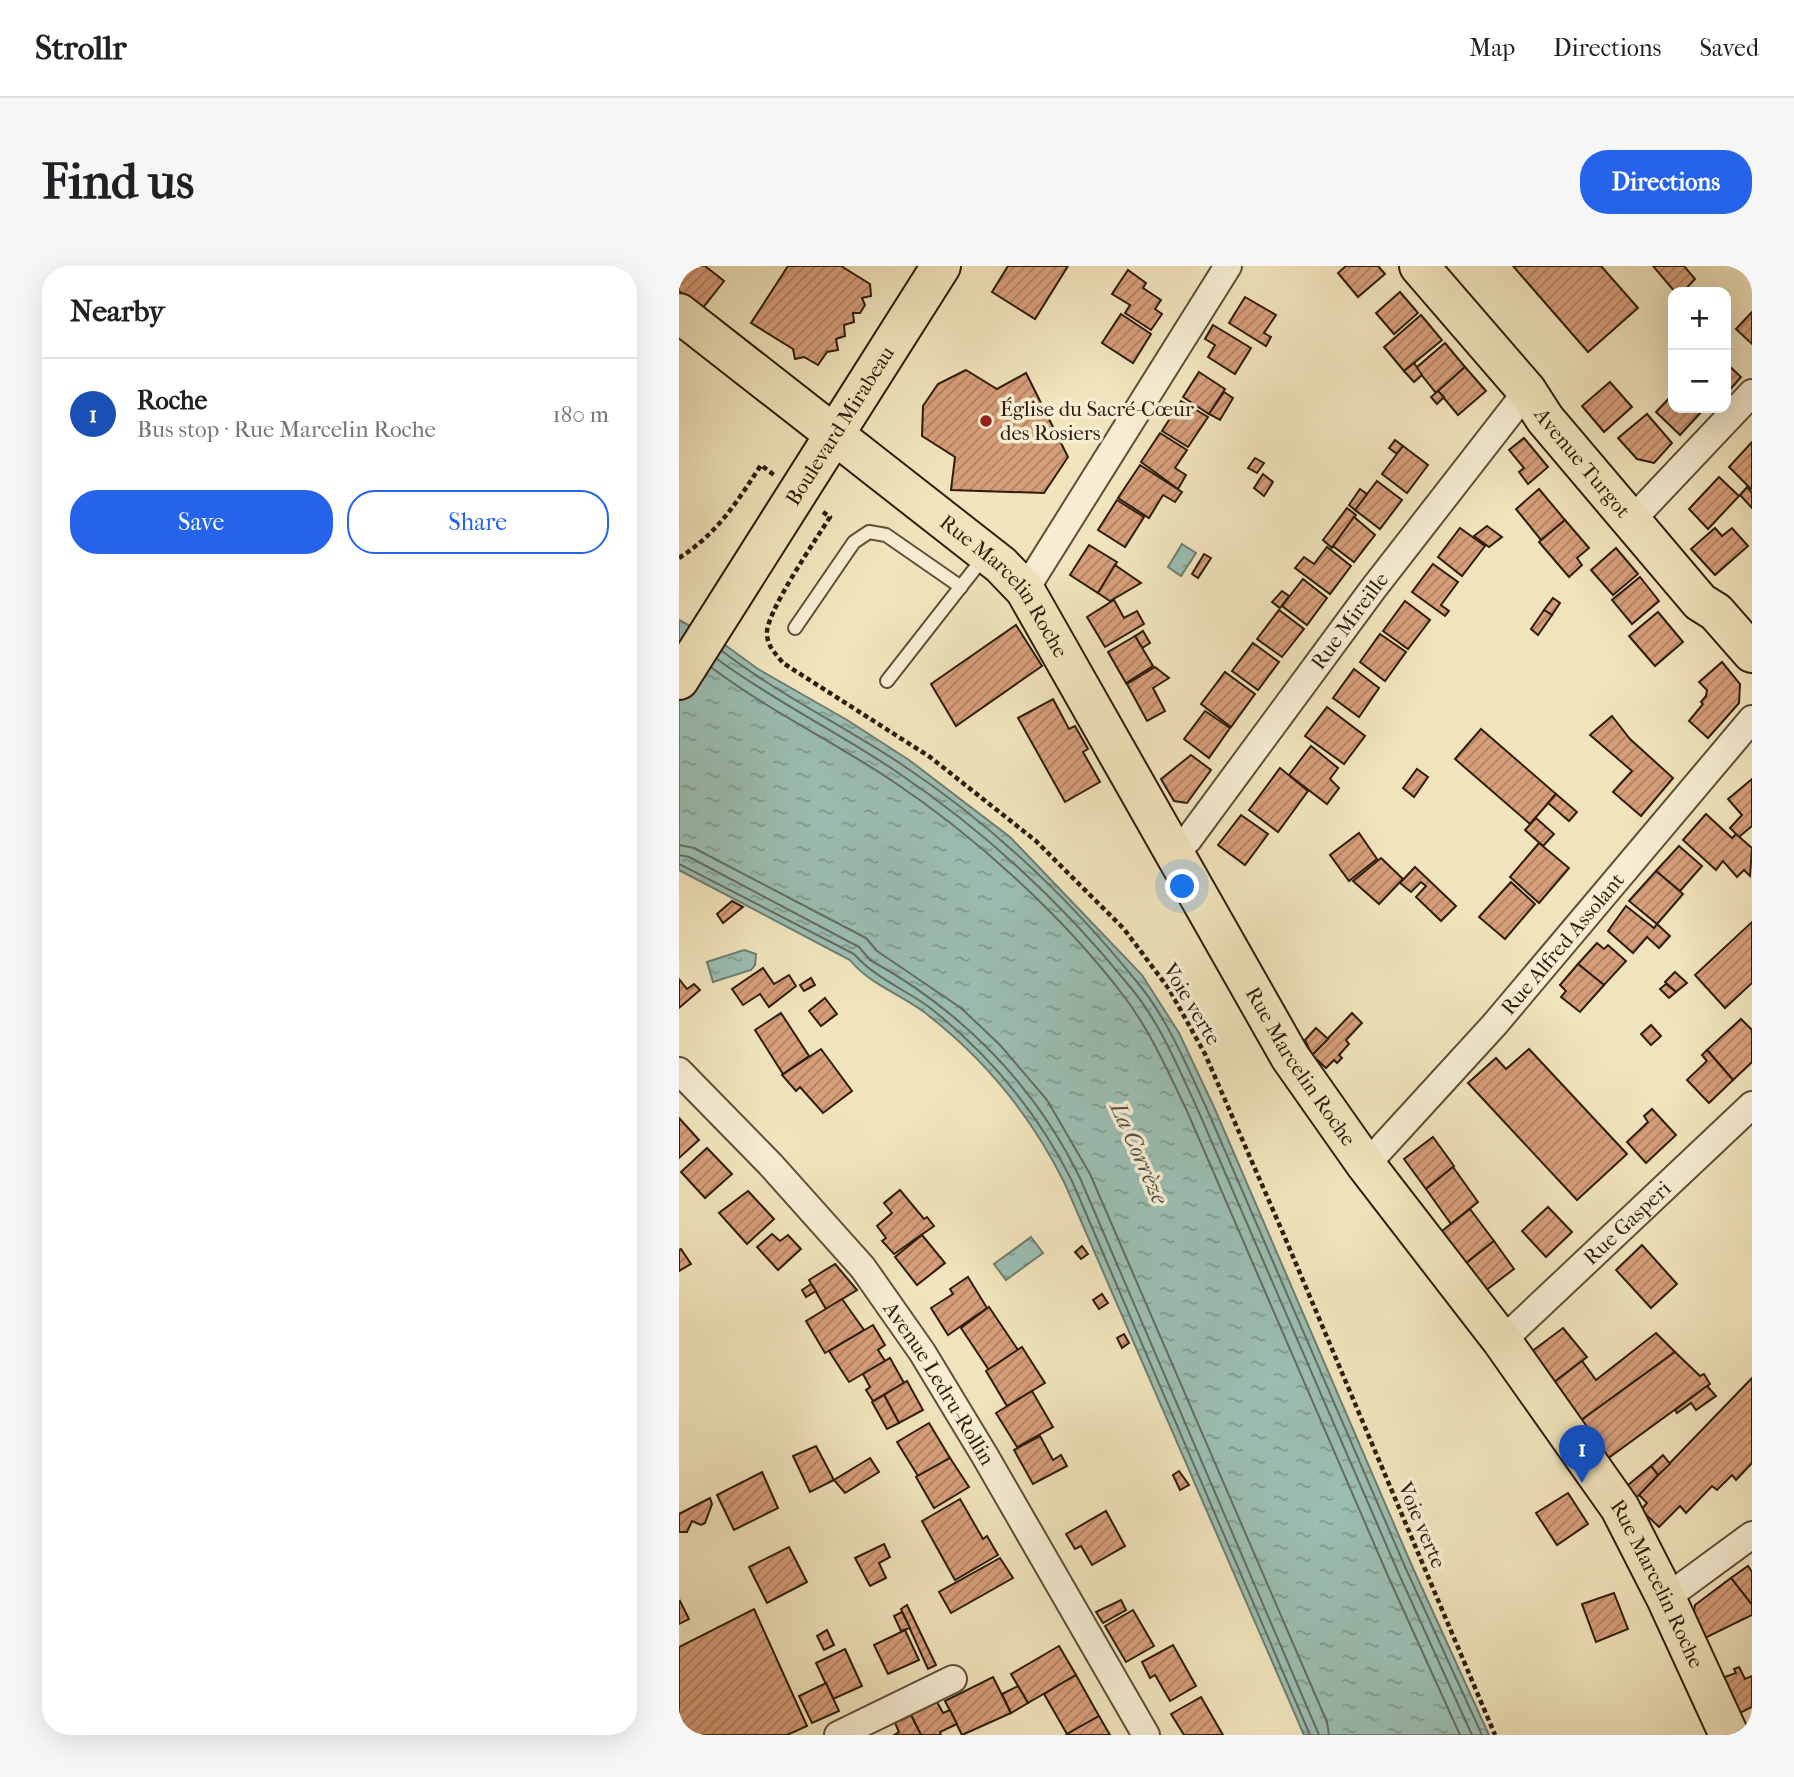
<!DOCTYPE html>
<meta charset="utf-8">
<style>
:root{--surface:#fff;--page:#f6f6f6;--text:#202124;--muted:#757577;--line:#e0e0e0;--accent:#2563eb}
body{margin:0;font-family:"IM FELL French Canon",serif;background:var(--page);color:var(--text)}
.controls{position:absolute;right:21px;top:21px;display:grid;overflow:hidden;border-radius:14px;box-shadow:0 7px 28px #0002}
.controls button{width:63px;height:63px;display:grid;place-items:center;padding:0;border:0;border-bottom:2px solid var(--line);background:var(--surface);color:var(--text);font:35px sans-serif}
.you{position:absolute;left:504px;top:621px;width:24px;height:24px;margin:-18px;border:5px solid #fff;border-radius:50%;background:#1a73e8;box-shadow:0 0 0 10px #1a73e833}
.badge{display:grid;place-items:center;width:46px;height:46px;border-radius:50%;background:var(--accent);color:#fff;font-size:23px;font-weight:700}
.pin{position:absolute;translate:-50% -58px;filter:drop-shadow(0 2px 4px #0008)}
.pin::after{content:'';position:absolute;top:37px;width:24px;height:21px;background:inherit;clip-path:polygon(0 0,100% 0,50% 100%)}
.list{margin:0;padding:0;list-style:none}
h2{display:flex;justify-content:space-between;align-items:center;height:91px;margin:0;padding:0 28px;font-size:30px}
h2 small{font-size:23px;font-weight:400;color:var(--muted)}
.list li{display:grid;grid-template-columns:46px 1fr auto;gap:21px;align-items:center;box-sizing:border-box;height:112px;padding:0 28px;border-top:2px solid var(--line)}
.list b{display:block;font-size:26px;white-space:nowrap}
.list p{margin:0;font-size:23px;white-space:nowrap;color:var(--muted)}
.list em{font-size:23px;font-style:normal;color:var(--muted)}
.actions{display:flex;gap:14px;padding:21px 28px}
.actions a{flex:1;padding:16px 0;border:2px solid var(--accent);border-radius:28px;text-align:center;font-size:24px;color:var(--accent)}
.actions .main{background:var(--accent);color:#fff}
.map{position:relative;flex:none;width:1073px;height:1469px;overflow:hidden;border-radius:28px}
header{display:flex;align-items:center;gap:42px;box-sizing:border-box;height:98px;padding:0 35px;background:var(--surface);border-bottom:2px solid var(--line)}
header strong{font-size:33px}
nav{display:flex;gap:38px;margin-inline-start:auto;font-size:24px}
.intro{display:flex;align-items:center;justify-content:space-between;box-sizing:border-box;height:168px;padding:0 42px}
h1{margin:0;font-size:49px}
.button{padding:18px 32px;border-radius:28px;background:var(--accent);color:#fff;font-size:24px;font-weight:700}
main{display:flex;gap:42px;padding:0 42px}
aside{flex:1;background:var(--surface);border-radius:28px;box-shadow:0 7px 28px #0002}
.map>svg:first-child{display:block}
.water{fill:url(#water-ripples);stroke:#6f7d70;stroke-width:2}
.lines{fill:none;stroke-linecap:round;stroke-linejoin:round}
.shore{stroke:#646d5f;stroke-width:2}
.building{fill:url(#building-hatch);stroke:#2e1c0c;stroke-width:2}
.service-casing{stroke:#5f4e38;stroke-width:16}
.minor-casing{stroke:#5f4e38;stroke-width:30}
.primary-casing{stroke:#2e1c0c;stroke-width:42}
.path{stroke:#2e1c0c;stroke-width:4.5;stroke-dasharray:5 3.5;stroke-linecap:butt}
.service{stroke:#f6edd3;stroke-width:12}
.minor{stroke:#f6edd3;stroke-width:26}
.primary{stroke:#f1e4bc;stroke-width:38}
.poi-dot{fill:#8f2418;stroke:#f6edd3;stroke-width:2.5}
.labels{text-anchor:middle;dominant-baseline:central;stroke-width:7;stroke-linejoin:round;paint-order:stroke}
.poi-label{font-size:21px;fill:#2e1c0c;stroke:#f6edd3;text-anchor:start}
.street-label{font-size:21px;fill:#2e1c0c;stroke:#f6edd3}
.water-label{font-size:23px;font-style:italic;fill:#545546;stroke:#f6edd3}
</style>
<header>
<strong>Strollr</strong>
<nav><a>Map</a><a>Directions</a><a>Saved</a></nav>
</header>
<div class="intro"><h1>Find us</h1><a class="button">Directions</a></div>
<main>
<aside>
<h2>Nearby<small></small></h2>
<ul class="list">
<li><span class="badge" style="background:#1a4fb4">1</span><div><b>Roche</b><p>Bus stop · Rue Marcelin Roche</p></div><em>180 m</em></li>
</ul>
<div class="actions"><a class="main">Save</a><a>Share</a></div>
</aside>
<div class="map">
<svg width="1073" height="1469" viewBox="0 0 1073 1469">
<defs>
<pattern id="water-ripples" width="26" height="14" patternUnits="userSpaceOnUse" patternTransform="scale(1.75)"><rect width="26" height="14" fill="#9bbeb2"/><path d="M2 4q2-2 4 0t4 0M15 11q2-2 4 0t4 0" fill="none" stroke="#7f9a8f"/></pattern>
<pattern id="building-hatch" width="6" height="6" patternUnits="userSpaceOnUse" patternTransform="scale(1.75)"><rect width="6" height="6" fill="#d79e7a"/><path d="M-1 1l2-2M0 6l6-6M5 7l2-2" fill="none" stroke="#af8062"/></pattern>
</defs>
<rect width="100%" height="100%" fill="#f1e4bc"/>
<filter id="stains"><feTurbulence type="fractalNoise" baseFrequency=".00286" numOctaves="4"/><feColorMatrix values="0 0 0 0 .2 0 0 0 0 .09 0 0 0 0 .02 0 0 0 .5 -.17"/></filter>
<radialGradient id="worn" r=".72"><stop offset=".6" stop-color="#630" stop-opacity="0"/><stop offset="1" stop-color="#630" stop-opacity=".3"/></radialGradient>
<!-- water -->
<g class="water">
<path d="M503,278L517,287L502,310L489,301Z"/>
<path d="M0,354L46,379L79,403L168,454L230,494L331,571L463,709L500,767L535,841L733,1300L810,1469H625L386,918C353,851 305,792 245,746C221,728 189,717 171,694L0,604Z"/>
<path d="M65,684L77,688L76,699L72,704L34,716L28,696Z"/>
<path d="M352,971L364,987L327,1014L315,998Z"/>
</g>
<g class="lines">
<!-- shore -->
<g class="shore">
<path d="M43,385C99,428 163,459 222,498C311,557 391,633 458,716C488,752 507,798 527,841L727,1303L803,1469"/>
<path d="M38,393C95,435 159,466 218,506C306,565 385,639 452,722C481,757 499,801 518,842L719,1306L793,1469"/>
<path d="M33,402C89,444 153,475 212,514C296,570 383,649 444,729C471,764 489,806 508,845L709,1310L781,1469"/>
<path d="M0,579L15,582L187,672L198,685L282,742L321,779L368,834L411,908L648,1456L650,1469"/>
<path d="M0,589L10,591L180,681L191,694C282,744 355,818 401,912L640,1469"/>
<path d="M0,598L175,688C195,711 225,723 250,741C310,788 359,847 393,915L631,1469"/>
</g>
</g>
<!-- building -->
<g class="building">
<path d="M12,0H26L45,15L23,43L0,25V16Z"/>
<path d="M109,0H162L191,18L192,30L183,32L186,39L181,47H174L175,56L165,59L166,70L157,73L159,84L148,86L139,99L125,91L116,93L114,83L72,57Z"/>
<path d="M329,0H389L356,53L313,26Z"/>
<path d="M667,0H699L706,8L679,31L659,7Z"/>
<path d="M834,0H922L959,42L909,86Z"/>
<path d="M974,0H1005L1016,13L1004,26H996Z"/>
<path d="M449,4L467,17L464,22L482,34L476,43L483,48L472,64L446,47L451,39L433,28Z"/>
<path d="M721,26L739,47L715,68L697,47Z"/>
<path d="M566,31L597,49L585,67L592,71L587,80L550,57Z"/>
<path d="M1073,46V78L1057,63Z"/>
<path d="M442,48L472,68L454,97L423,77Z"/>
<path d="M742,49L763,74L725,105L705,81Z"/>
<path d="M534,59L572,82L556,108L529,91L536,79L526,73Z"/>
<path d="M766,77L786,101L757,127L737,102Z"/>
<path d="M735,97L743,109L735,116L725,105Z"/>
<path d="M1047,97L1062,111L1047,128Z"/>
<path d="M786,101L807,125L779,149L759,125Z"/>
<path d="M287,104L318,123L347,107L389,191L365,227L272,224L276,191L243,170L244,140L259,118Z"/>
<path d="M520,106L546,123L530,148L504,131Z"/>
<path d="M931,116L953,141L925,166L903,140Z"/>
<path d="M759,125L765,131L758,138L752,131Z"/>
<path d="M545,126L554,132L541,154L530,148Z"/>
<path d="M994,128V142L1024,144L1001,169L977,146Z"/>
<path d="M502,135L529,151L509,181L483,165Z"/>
<path d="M968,148L993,177L975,197L958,193L939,172Z"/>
<path d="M481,167L508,184L496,202L507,209L499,223L462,196Z"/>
<path d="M845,172L869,201L849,218L840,206L845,202L830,184Z"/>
<path d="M716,174L724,180L718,188L710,182Z"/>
<path d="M1073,176V222L1072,223L1050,201Z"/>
<path d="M724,180L749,199L728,227L703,208Z"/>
<path d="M576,192L585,197L578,207L569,202Z"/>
<path d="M461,199L503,226L496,236L484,229L470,252L439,232Z"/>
<path d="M584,208L594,216L585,230L575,222Z"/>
<path d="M1040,211L1060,230L1029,263L1010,243Z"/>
<path d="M698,215L723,234L701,263L676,244Z"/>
<path d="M1068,221L1073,227V242L1061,229Z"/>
<path d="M681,223L688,228L676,244L670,239Z"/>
<path d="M860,223L886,254L862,274L837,243Z"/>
<path d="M438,234L465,251L446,281L419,264Z"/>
<path d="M668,242L677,249L653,282L644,274Z"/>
<path d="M675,251L696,269L675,296L654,280Z"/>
<path d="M886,254L910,282L898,292L903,299L890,311L860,276Z"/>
<path d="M808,260L823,271L810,281L795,270Z"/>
<path d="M781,262L806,280L783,310L759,291Z"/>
<path d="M1036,262L1043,270L1053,262L1069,280L1036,309L1012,283Z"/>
<path d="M410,279L438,296L419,327L391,309Z"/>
<path d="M648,281L672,300L651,328L616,302L625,291L635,298Z"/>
<path d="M937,282L959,308L934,329L912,304Z"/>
<path d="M525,288L532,292L519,312L513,308Z"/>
<path d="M754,298L779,316L762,339L770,345L766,350L733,326Z"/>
<path d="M436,299L462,317L431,335L419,327Z"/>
<path d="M961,311L980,335L953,358L933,334Z"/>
<path d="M624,313L648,332L628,359L603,340Z"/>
<path d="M603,325L610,330L601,342L593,336Z"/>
<path d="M874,332L881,337L873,349L865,344Z"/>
<path d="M435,334L445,352L458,345L465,358L426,381L408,351Z"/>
<path d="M726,335L751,354L729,383L704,365Z"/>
<path d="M600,344L625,363L603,391L578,373Z"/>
<path d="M865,344L873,349L859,369L852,363Z"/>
<path d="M979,346L1004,376L976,400L950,370Z"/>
<path d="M337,359L363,400L277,460L252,418Z"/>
<path d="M464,365L471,377L463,382L456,370Z"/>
<path d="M701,368L727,386L706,415L681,396Z"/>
<path d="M456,370L474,400L447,417L429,386Z"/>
<path d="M574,377L600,396L579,424L553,405Z"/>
<path d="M1043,396L1061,418L1060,437L1029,472L1010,455L1024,438L1022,436L1027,430L1028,424L1020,416Z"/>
<path d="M476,401L490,412L474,422L486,445L468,455L448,418Z"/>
<path d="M675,403L700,422L680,451L654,432Z"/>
<path d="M546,406L576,428L552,461L522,438Z"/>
<path d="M374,433L390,463L396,460L409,483L404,486L421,516L386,536L339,452Z"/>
<path d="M648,441L686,470L665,498L626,470Z"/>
<path d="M526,445L551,462L530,492L505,473Z"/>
<path d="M933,450L951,473L994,512L962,550L934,526L953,505L911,469Z"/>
<path d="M802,463L877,528L851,558L776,493Z"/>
<path d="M632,480L659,502L651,513L660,522L648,538L610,509Z"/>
<path d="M512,489L532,504L508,537L495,535L482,513Z"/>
<path d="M601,502L629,525L599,566L570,544Z"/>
<path d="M738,503L749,511L735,531L724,522Z"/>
<path d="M1073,513V560L1060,571L1051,562L1063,549L1049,533Z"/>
<path d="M877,528L898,546L890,555L869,537Z"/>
<path d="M1027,548L1053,572L1057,568L1073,582L1071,610L1065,604L1058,611L1044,595L1037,604L1004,574Z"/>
<path d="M562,549L589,568L566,599L539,579Z"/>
<path d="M857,552L875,568L864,580L846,564Z"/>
<path d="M680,567L698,593L670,615L651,589Z"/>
<path d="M860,577L890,602L860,637L831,611Z"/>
<path d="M1000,580L1023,600L1001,625L977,605Z"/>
<path d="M702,592L724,613L700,638L674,615Z"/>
<path d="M736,601L777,640L762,655L737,631L747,620L742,616L732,626L721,617Z"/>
<path d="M977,605L1004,628L978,658L950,635Z"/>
<path d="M832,616L856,638L826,673L800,651Z"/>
<path d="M53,635L64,641L44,657L38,648Z"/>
<path d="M947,640L975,662L978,658L991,670L980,682L968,671L954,687L929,665Z"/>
<path d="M1073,656V717L1046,742L1016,709Z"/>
<path d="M918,677L925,683L929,679L947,695L925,719L899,698Z"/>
<path d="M899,698L925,719L901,746L882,731L887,725L881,719Z"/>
<path d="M84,702L95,718L110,709L117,720L90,741L81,728L64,739L53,723Z"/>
<path d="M996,706L1008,717L997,726L986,716Z"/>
<path d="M132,712L136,719L125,725L121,719Z"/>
<path d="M0,713L8,723L15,718L21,724L0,742Z"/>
<path d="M987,718L997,726L990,732L981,723Z"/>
<path d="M146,732L158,748L142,760L130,745Z"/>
<path d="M102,747L130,790L104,808L76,764Z"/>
<path d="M673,747L683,757L667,774L670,778L660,789L663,792L658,797L655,794L647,802L633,789Z"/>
<path d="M1062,753L1073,764V796L1054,814L1028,784Z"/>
<path d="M972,759L982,770L972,779L962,768Z"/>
<path d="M637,762L649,773L633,789L626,774Z"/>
<path d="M142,783L173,825L144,847L121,821L117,825L103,809Z"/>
<path d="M850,783L948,888L898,934L789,817L817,792L827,803Z"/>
<path d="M1028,784L1054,814L1030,837L1008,814L1028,795L1023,789Z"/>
<path d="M973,843L997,869L967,897L948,876L969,856L965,850Z"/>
<path d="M0,852L20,874L0,892Z"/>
<path d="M754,871L775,900L747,923L725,893Z"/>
<path d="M28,882L53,908L26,932L2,906Z"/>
<path d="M774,901L799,936L772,958L747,923Z"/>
<path d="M221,924L245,953L248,951L255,960L215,988L203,975L207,972L198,960L213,947L205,937Z"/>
<path d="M69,925L95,953L68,978L40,947Z"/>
<path d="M869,941L893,966L867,991L843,965Z"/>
<path d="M791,943L815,975L786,998L763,965Z"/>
<path d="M93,968L101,975L109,969L122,983L99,1004L78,981Z"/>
<path d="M243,969L266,997L238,1019L216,991Z"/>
<path d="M815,975L835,1003L806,1025L786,998Z"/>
<path d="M963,979L998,1018L972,1042L937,1004Z"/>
<path d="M403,980L409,988L402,993L396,986Z"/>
<path d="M2,983L12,998L0,1005V984Z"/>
<path d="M156,998L178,1024L147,1043L130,1014Z"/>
<path d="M289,1011L308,1042L269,1069L252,1042L274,1028L271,1023Z"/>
<path d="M132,1018L137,1025L127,1031L123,1024Z"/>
<path d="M423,1028L429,1037L420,1043L414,1034Z"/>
<path d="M163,1033L185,1064L146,1087L127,1055Z"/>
<path d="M310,1041L339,1084L310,1104L282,1062Z"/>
<path d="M194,1059L206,1079L199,1084L206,1095L170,1116L150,1085Z"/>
<path d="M884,1062L908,1091L874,1117L852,1086Z"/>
<path d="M977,1067L996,1086L901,1155L874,1117L903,1095L917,1114Z"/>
<path d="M445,1068L450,1077L443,1082L438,1072Z"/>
<path d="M343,1081L366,1117L328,1140L307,1105Z"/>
<path d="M996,1086L1021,1110L1025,1108L1031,1118L928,1193L901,1155Z"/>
<path d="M211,1092L225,1117L194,1135L187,1124L191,1121L184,1108Z"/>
<path d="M1073,1112V1197L1057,1214L1053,1209L1038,1224L1033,1220L1007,1247L1001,1240L980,1261L962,1244L968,1237L960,1229Z"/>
<path d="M228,1115L244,1144L220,1157L205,1129Z"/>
<path d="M1028,1120L1037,1130L1017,1144L1012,1137L998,1147L996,1144Z"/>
<path d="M353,1125L374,1161L338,1181L317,1147Z"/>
<path d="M205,1129L220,1157L208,1163L193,1136Z"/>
<path d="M250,1157L271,1192L239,1210L218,1176Z"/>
<path d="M361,1170L374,1194L382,1189L388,1200L354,1218L335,1184Z"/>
<path d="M137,1180L155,1214L131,1226L114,1190Z"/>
<path d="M984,1189L991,1198L979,1209L972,1200Z"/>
<path d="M191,1192L200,1206L166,1227L155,1214Z"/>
<path d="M271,1192L290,1221L255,1242L237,1211Z"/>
<path d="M972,1200L979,1209L957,1232L948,1220Z"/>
<path d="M500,1205L510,1219L501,1224L494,1209Z"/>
<path d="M83,1206L99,1242L55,1264L38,1229Z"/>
<path d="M889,1227L909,1258L878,1279L857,1247Z"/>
<path d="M31,1232L33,1238L26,1257L22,1259L13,1255L8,1266H0V1248Z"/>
<path d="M281,1233L304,1273L308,1270L319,1289L276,1314L243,1255Z"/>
<path d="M427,1245L446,1280L413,1299L402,1280L396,1283L387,1268Z"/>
<path d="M205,1278L211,1291L200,1297L207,1312L191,1320L176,1292Z"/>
<path d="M110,1281L128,1316L88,1337L70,1301Z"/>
<path d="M321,1292L334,1312L272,1347L260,1326Z"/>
<path d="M1069,1300L1073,1306V1339L1052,1312Z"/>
<path d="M1052,1312L1073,1339V1349L1024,1373L1014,1350L1016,1339Z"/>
<path d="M935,1327L949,1363L917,1376L903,1338Z"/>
<path d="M442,1334L447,1344L424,1357L417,1346Z"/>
<path d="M1,1335L10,1353L0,1358V1336Z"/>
<path d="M228,1339L257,1399L249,1403L222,1343Z"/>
<path d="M75,1343L128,1460L108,1469H0V1381Z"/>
<path d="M454,1344L475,1380L447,1396L426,1360Z"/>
<path d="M223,1346L231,1362L222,1365L215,1350Z"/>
<path d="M148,1364L155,1379L145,1384L138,1370Z"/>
<path d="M226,1364L240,1394L209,1408L195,1379Z"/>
<path d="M494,1379L517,1420L491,1435L476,1409L471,1412L463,1396Z"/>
<path d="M380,1380L397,1409L349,1437L332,1408Z"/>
<path d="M166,1383L183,1420L154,1433L137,1397Z"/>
<path d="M1060,1401L1066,1413L1073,1410V1441L1059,1448L1043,1412L1057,1407L1055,1403Z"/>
<path d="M397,1409L420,1450L388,1468L365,1428Z"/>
<path d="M314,1411L332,1447L283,1469L266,1435Z"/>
<path d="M147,1417L160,1445L133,1457L120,1430Z"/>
<path d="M339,1420L349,1437L332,1447L323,1428Z"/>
<path d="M522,1431L544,1469H505L492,1448Z"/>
<path d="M258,1436L264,1447L271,1444L278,1458L261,1466L262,1469H242L232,1449Z"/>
<path d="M232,1449L242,1469H215L220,1466L216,1457Z"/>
<path d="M420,1450L431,1469H387L388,1468Z"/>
</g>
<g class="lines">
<!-- service casing -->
<g class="service-casing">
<g id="service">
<path d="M116,362L175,276L190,266L207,269L282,321"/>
<path d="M208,415L305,291"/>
</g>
</g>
<!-- minor casing -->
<g class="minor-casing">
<g id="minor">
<path d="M952,255L1073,127"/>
<path d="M346,324L549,0"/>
<path id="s1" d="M496,586L509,574L694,323L848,125"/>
<path id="s2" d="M0,805L91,898L184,1002L243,1086L306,1190L467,1469"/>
<path id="s3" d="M687,899L816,758L1073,453"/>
<path id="s4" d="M823,1075L1073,839"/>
<path d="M987,1332L1073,1269"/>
<path d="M159,1469L274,1413"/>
</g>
</g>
<!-- primary casing -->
<g class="primary-casing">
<g id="primary">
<path id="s5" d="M740,0L848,125L866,153L1021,336L1037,346L1073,387"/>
<path id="s6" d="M0,47L322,299L346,324L611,791L687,899L823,1075L941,1242L987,1332L1050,1469"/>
<path id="s7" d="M0,414L262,0"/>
</g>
</g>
<!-- path -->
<g class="path">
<path d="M144,246L151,251C138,272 85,349 88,369C89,381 97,388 104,397L251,491L357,575L445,663L490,723L526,788L604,967L816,1469"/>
<path d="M0,292C38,268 58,236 82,199L95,209"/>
</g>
<!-- service -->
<use href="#service" class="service"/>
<!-- minor -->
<use href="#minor" class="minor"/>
<!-- primary -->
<use href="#primary" class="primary"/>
</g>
<!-- markers -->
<circle class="poi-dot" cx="307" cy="155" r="7"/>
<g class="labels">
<!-- poi labels -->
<g class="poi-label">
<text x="321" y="143">Église du Sacré-Cœur<tspan x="321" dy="24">des Rosiers</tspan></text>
</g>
<!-- street labels -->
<g class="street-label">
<text stroke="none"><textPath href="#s7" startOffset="301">Boulevard Mirabeau</textPath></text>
<text stroke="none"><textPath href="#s5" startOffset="256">Avenue Turgot</textPath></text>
<text stroke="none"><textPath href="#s6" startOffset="427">Rue Marcelin Roche</textPath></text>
<text stroke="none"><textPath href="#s1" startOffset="290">Rue Mireille</textPath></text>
<text stroke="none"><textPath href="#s3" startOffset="296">Rue Alfred Assolant</textPath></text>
<text transform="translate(513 738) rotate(59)">Voie verte</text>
<text stroke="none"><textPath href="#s6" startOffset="994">Rue Marcelin Roche</textPath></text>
<text stroke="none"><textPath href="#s4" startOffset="172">Rue Gasperi</textPath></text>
<text stroke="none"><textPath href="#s2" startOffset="408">Avenue Ledru-Rollin</textPath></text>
<text transform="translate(743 1259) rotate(67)">Voie verte</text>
<text stroke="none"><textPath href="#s6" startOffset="1624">Rue Marcelin Roche</textPath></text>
</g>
<!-- water labels -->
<g class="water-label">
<text transform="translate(460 887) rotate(66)">La Corrèze</text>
</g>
</g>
<rect width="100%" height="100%" filter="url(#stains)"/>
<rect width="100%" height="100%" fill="url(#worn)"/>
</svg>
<div class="controls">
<button>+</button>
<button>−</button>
</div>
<div class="you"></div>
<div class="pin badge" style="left:903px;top:1217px;background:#1a4fb4">1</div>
</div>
</main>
